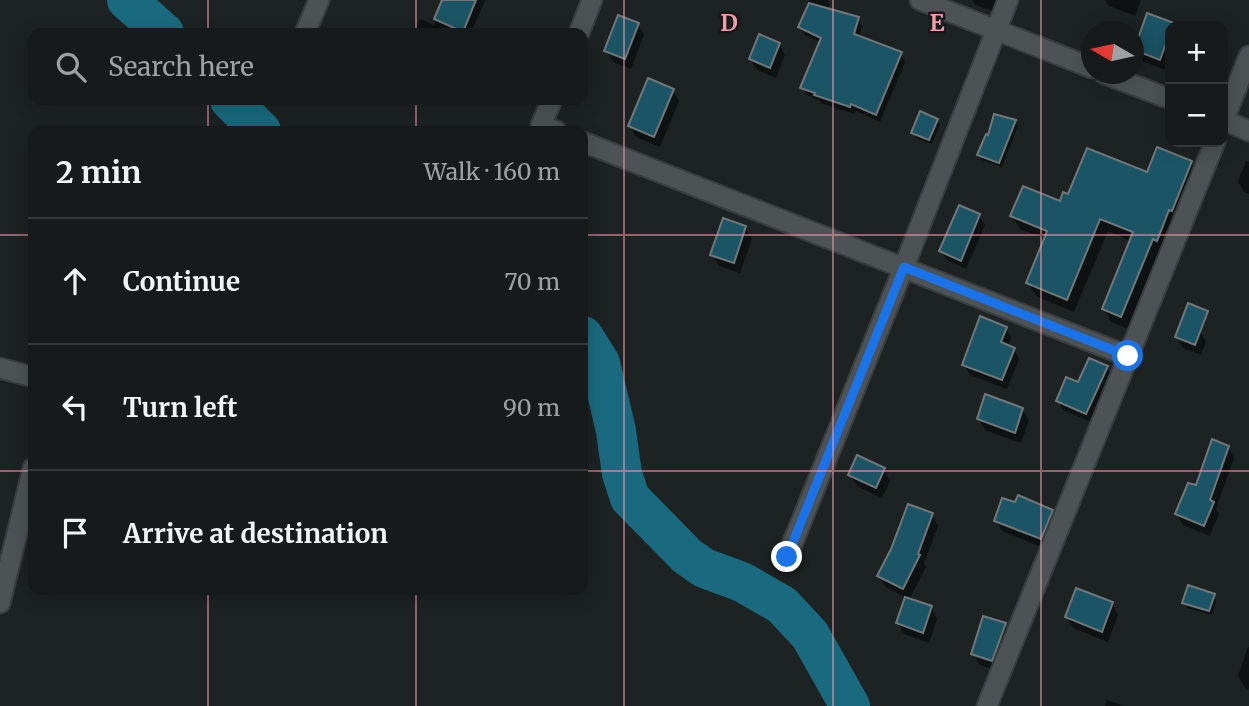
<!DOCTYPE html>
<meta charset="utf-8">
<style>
:root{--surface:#161a1a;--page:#1f2323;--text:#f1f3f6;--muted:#9ea1a2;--line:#353839}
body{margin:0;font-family:Merriweather,serif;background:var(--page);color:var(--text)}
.controls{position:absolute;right:21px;top:21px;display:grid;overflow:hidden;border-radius:14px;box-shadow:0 4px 18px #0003}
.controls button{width:63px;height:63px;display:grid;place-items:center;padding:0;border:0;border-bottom:2px solid var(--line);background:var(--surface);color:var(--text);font:35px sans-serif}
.compass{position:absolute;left:1081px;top:21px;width:63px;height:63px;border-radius:50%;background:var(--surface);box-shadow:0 4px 18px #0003;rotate:279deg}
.stop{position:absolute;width:21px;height:21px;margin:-16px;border:5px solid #1a73e8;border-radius:50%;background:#fff}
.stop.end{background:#1a73e8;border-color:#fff;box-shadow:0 2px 7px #0008}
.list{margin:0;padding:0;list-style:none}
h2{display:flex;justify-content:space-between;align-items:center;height:91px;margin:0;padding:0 28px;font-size:30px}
h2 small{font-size:23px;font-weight:400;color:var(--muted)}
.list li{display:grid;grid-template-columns:46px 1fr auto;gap:21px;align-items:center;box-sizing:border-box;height:126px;padding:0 28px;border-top:2px solid var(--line)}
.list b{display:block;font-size:26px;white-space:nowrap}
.list em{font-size:23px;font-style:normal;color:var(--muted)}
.icon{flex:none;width:38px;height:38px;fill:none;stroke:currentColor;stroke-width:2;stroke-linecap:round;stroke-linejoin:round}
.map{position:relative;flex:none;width:1249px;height:706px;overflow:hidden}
.search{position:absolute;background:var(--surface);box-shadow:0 4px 18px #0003;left:28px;top:28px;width:560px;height:77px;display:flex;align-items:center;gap:18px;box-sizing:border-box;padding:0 24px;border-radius:14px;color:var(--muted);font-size:26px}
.panel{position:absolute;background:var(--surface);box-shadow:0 4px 18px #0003;left:28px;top:126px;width:560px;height:469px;border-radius:14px}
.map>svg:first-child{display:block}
.shadow{fill:#0007}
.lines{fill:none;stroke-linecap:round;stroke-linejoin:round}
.river{stroke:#196a7e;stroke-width:40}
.building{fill:#1b5565;stroke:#717779;stroke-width:2}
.minor-casing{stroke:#3a3d3f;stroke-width:23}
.minor{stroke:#4d5354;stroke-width:19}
.route{stroke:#1a73e8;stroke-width:9}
.grid{fill:none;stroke:#f39aa9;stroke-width:2;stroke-opacity:0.55}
.grid-label{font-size:23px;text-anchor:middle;font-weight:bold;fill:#f39aa9;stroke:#14191a;stroke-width:5;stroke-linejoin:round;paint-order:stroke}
</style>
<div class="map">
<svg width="1249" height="706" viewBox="0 0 1249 706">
<rect width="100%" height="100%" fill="#1d2223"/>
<!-- shadow -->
<g class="shadow">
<path d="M444,0H485L471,33H414L420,19L434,25Z"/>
<path d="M809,0H828L830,4L828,10L858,19L862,27L859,37L901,54L905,62L880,122L856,111L854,114L821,103L819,100L807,95L802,87L821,42L805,35L800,27L808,10L806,7Z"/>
<path d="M972,0H996L993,11L975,5Z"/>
<path d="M1105,0H1141L1135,16L1109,6Z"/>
<path d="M1149,16L1174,26H1170V60L1166,70L1142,61L1136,50Z"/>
<path d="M638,24L644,35L631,69L613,62L606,51Z"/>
<path d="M779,44L785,55L776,78L757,70L750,59Z"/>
<path d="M673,90L679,101L660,147L636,137L630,126Z"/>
<path d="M937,120L940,125L932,144L916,138L913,133Z"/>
<path d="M1015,121L1018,126L1002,167L982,160L979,155Z"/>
<path d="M1246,161L1249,162V194L1244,192L1238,181Z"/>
<path d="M1191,163L1199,176L1160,251L1129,329L1111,322L1104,309L1131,241L1108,231L1074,312L1036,296L1028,283L1046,239L1020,229L1012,216L1060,203L1069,196Z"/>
<path d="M979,216L985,225L966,269L947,260L941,251Z"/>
<path d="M745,228L752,239L740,273L719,266L712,254Z"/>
<path d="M1005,328L1011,338L1008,346L1014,349L1019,359L1007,389L970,375L964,365Z"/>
<path d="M1200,331L1206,342L1201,355L1183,348L1177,337Z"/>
<path d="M1107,367L1112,376L1091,422L1063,410L1058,401Z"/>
<path d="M1022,409L1029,420L1021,443L985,430L979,419Z"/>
<path d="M1228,447L1234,458L1216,509L1219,514L1210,536L1183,525L1177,514Z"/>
<path d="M884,470L890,481L882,498L857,486L850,475Z"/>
<path d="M1052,511L1058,521L1046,549L1002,531L996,521Z"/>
<path d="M932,515L938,526L924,564L926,567L909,600L931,607L937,619L929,643L904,634L898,623L906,598L886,587L879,576Z"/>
<path d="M1214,596L1216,601L1212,615L1187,608L1184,603Z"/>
<path d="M1112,603L1118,615L1108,642L1073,628L1067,617Z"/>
<path d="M1005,625L1012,636L998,671L980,665L973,654Z"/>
<path d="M1248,647H1249V689L1245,688L1238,676Z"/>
<path d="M1107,700L1124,706H1105Z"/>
</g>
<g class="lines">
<!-- river -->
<g class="river">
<path d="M127,0L164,33"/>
<path d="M230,100L261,131"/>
<path d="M583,336L600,363L616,431L622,474L630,498L687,556L704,568L742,582L782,605L810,635L850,706"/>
</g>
</g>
<!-- building -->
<g class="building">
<path d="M442,0H476L463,32L434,19Z"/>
<path d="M809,3L859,17L854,34L902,52L876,115L851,104L850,107L814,95L815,93L800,88L821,38L798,27Z"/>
<path d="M1147,13L1174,23L1173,26H1170V33L1160,60L1134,50Z"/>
<path d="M618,15L639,23L625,59L604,51Z"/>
<path d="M759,34L780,43L770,68L749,59Z"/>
<path d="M648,78L674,89L654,137L628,126Z"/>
<path d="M920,111L938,119L929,140L911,133Z"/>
<path d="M994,114L1016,120L999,163L977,155L986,134L988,135Z"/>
<path d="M1157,147L1192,161L1172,211L1169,210L1157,241L1153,239L1121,317L1102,309L1133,232L1100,219L1067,300L1026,283L1047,231L1010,216L1023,186L1060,201L1063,192L1068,194L1087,148L1147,172Z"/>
<path d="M959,205L980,214L961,261L939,251Z"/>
<path d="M723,218L746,226L734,263L710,255Z"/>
<path d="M1188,303L1208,311L1195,345L1175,337Z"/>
<path d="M980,316L1007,327L1001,342L1015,348L1002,380L962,365Z"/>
<path d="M1089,358L1108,366L1086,414L1056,401L1066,377L1078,382Z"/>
<path d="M985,394L1023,408L1015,433L977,419Z"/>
<path d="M1212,439L1229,446L1210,500L1214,502L1204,526L1175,514L1188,483L1196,485Z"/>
<path d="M857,455L885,468L876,488L848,475Z"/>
<path d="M1018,495L1053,510L1041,539L994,521L1002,498L1015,502Z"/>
<path d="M908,504L933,513L918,554L920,555L903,589L877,576L891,549Z"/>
<path d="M1188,585L1215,594L1209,611L1182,603Z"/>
<path d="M1076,588L1113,602L1102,632L1065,617Z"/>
<path d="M905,597L932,606L923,633L896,623Z"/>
<path d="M983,616L1006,623L992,661L971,654Z"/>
</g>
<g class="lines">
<!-- minor casing -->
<g class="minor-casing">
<g id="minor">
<path d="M920,0L1092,68"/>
<path d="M305,33L319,0"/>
<path d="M579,33L592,0"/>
<path d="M1105,74L1170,99"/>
<path d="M552,100L541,125L556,131"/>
<path d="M1223,120L1249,131"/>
<path d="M1223,122L1249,56"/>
<path d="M583,142L1128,356"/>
<path d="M0,368L33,377"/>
<path d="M787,557L904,267L1008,0"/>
<path d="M0,603L33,468"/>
<path d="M987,706L1215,142"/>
</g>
</g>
<!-- minor -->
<use href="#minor" class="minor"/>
</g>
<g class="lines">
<!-- route -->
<path class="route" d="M787,557L904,267L1128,356"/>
</g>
<!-- grid -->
<path class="grid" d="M208,0V33M416,0V33M624,0V706M833,0V706M1041,0V706M208,100V131M416,100V131M0,235H33M583,235H1249M0,471H33M583,471H1249M208,590V706M416,590V706"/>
<g class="grid-label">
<text x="729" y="31">D</text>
<text x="937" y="31">E</text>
</g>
</svg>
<div class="controls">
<button>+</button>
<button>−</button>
</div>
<svg class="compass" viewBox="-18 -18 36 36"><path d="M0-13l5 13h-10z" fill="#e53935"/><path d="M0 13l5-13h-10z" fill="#9ea1a2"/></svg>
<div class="stop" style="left:1128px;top:356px"></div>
<div class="stop end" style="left:787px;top:557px"></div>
<div class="search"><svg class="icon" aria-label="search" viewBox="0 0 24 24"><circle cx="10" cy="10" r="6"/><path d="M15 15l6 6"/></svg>Search here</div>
<section class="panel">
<h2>2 min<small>Walk · 160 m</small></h2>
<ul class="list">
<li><svg class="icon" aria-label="ahead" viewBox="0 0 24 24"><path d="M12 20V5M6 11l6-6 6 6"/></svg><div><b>Continue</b></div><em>70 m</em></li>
<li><svg class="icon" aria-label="left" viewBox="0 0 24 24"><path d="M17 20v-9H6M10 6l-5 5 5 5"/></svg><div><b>Turn left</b></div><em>90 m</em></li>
<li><svg class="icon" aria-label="arrive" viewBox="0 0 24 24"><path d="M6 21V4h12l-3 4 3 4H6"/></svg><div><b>Arrive at destination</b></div></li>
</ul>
</section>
</div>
